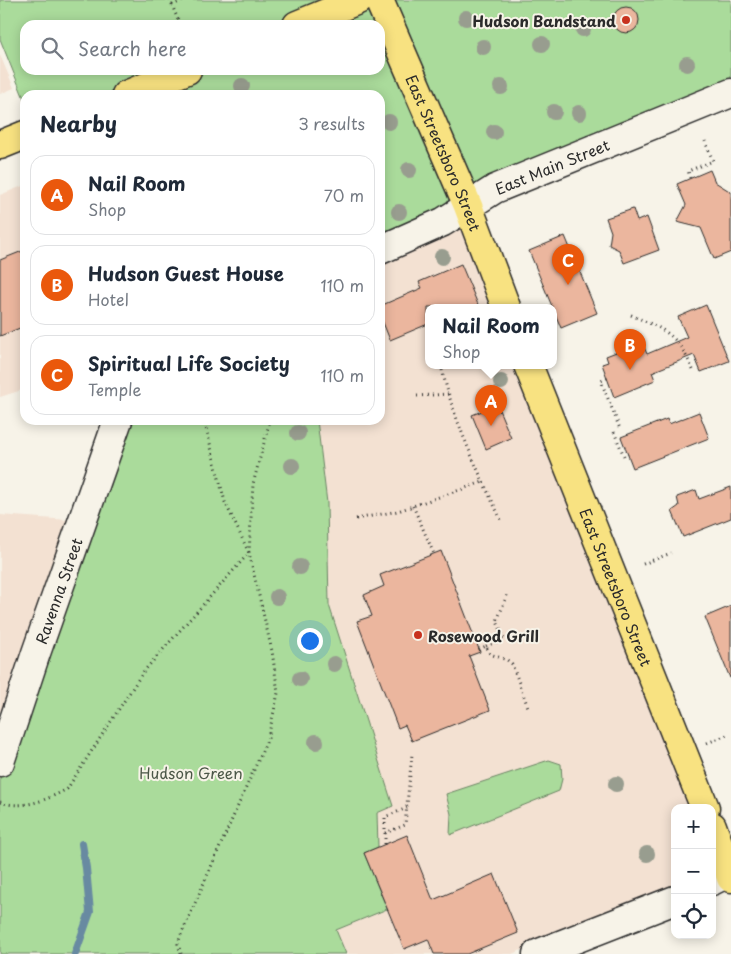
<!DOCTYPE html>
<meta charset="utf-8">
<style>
:root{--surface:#fff;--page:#f6f6f7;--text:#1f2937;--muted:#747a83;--line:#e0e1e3;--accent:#ea580c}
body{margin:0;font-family:"Playpen Sans",sans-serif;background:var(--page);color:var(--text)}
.controls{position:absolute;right:15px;bottom:15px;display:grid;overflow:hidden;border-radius:10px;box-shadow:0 2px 12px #0003}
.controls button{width:45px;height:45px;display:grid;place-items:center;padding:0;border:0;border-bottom:1px solid var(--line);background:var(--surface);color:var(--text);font:25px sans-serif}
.you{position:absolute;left:309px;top:640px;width:18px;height:18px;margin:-12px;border:4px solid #fff;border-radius:50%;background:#1a73e8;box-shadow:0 0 0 8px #1a73e833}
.badge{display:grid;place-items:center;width:32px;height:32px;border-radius:50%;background:var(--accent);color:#fff;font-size:16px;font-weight:700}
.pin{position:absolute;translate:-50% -41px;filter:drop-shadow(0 1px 2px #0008)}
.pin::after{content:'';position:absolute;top:26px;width:18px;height:15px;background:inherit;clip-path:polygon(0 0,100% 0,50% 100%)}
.popup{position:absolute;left:425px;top:304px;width:132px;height:65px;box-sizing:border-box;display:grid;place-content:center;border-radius:10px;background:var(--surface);filter:drop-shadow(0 1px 4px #0005);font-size:16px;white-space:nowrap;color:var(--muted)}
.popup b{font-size:19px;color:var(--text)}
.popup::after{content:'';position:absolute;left:50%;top:100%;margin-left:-10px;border:10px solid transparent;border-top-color:var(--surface)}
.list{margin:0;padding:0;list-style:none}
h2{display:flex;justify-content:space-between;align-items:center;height:65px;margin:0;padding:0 20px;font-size:21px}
h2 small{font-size:16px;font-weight:400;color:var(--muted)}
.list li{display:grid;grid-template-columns:32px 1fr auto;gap:15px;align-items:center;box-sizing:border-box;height:80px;margin:0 10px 10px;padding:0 10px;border:1px solid var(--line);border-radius:15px}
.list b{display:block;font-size:19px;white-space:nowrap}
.list p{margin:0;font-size:16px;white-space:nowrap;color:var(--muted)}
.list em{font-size:16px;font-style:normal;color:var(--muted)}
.icon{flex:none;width:28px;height:28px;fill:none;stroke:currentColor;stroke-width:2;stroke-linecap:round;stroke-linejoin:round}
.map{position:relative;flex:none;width:731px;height:954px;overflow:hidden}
.search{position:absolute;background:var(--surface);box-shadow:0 2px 12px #0003;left:20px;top:20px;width:365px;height:55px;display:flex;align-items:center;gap:12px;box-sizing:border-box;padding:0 18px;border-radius:15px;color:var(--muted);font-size:19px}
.panel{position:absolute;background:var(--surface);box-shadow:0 2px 12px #0003;left:20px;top:90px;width:365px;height:335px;border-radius:15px}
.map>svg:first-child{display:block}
.built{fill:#f3e1d2}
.green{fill:#aadb9b;stroke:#6a8363;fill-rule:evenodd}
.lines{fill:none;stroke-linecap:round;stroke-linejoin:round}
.stream{stroke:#688aa1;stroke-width:8}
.building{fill:#ebb69e;stroke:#2b2b2b}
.minor-casing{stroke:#2b2b2b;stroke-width:31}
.major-casing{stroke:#2b2b2b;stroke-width:31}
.path{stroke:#2b2b2b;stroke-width:3;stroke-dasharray:1 4;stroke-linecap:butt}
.minor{stroke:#f7f3e8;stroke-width:28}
.major{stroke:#f8e281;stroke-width:28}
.tree{fill:#989d8f}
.poi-dot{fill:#c8321e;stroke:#f7f3e8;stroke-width:2}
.labels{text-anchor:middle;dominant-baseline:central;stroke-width:4;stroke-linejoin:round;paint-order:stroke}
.poi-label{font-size:15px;font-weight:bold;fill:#2b2b2b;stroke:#f7f3e8;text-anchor:end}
.street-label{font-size:15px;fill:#2b2b2b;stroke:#f7f3e8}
.park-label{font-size:15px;fill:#4b5747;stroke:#f7f3e8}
</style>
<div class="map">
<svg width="731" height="954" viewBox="0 0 731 954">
<rect width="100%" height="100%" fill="#f7f3e8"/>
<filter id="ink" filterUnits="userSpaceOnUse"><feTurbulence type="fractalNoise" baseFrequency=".02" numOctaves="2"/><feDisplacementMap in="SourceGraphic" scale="10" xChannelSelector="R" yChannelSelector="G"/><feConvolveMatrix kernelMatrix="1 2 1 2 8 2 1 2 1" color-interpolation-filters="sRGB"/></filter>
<g filter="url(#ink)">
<!-- built -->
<g class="built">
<path d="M0,55L14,88L0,94Z"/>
<path d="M25,185V389L0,397V195Z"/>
<path d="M469,219L503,307H428V365H525L697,808H675V886L512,954H344L336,930L387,909L378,847L377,813L392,806L329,605L327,503L317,420H380V254Z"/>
<path d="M0,515L83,521L0,762Z"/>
</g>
<!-- green -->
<g class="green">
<path d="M0,0H731V93L380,250V95H25V101L0,39ZM25,25H380V70H25Z"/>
<path d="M117,420H317L327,503L329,605L393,806L377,813L378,847L364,853L387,909L336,930L346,954H0V763Z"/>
<path d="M549,760L561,764L562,779L559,791L450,835L451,814L446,794Z"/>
</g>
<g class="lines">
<!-- stream -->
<path class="stream" d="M75,954L90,912L86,868L82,844"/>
</g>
<!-- building -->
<g class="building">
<circle cx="626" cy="20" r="13"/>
<path d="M710,170L715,182L731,192V252L714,259L701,228L677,222L686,205L677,184Z"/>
<path d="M633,209L637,221L647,217L659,250L624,263L619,250L609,245L611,232L606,218Z"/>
<path d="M565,236L597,313L561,328L529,251Z"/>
<path d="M25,250V326L0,336V260Z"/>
<path d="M461,264L479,307H428V324L390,340L380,315V306L422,288L419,282Z"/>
<path d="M706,305L729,361L701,372L694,355L652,372L655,380L614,397L602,364L608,362L606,356L642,342L647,354L687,337L678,317Z"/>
<path d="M497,405L511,438L486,449L472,415Z"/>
<path d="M699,412L709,438L633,468L621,437L667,419L669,424Z"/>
<path d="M731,487V518L683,537L672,511L679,506L677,497L696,490L699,499Z"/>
<path d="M441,551L480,652L469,656L490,710L412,741L405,725L398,728L357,621L372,616L364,595L384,586L380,575Z"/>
<path d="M731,606V678H730L705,617Z"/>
<path d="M407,835L433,900L494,874L518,933L467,954H434L428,939L404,949L364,853Z"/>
</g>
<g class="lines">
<!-- minor casing -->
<g class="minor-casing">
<g id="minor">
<path id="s1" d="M380,250L443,222L495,189L731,93"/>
<path id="s2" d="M0,762L36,653L118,420"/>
<path d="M712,881L728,873"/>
<path d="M537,954L675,900"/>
</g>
</g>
<!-- major casing -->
<g class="major-casing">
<g id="major">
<path id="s3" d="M379,0L468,206L506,307"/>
<path d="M297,25L358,0"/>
<path d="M126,95L187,70"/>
<path d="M0,145L25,135"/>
<path id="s4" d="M528,365L705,808"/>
<path d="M712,826L731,878"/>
</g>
</g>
<!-- path -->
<g class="path">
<path d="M170,0L180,25"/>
<path d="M172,5L185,0"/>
<path d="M690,178L688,171L713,161L705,141"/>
<path d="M631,315C668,331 677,334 694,372"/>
<path d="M428,324V325"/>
<path d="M441,365C453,420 478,471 502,522"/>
<path d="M607,378L601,381L620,429"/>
<path d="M417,396L448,394"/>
<path d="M614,432L624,456L628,454"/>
<path d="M413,506L434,554"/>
<path d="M356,519L398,511L483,482"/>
<path d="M643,564L671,553"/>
<path d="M486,646L504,639L497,621L507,595"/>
<path d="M479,649L486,646L490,654L507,660L512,664L529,710"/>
<path d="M707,743L727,735"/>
<path d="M0,802C23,810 47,800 67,789L143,672L249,553L225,502L204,420"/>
<path d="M385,833L405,825L412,754"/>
<path d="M385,844V817L407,808"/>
<path d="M181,954L178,944L180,937L268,738L278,693L272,651L249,553L253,484L270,420"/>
</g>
<!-- minor -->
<use href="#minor" class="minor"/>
<!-- major -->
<use href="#major" class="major"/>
</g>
<!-- trees -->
<g class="tree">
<circle cx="466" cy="18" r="8"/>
<circle cx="583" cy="29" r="8"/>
<circle cx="542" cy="44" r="8"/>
<circle cx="483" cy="47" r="8"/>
<circle cx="687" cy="64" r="8"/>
<circle cx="242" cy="86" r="8"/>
<circle cx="501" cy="87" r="8"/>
<circle cx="554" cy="112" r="8"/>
<circle cx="579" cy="113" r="8"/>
<circle cx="389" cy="122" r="8"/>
<circle cx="494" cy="132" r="8"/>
<circle cx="409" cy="170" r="8"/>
<circle cx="399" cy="212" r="8"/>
<circle cx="442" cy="257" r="8"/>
<circle cx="501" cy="382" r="8"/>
<circle cx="298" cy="433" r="8"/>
<circle cx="292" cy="466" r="8"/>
<circle cx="300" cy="567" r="8"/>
<circle cx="277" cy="597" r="8"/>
<circle cx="334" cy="664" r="8"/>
<circle cx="300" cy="679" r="8"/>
<circle cx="316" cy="742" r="8"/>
<circle cx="616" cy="784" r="8"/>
<circle cx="647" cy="854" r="8"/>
</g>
</g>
<!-- markers -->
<g class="poi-dot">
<circle cx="626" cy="20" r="5"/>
<circle cx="418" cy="635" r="5"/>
</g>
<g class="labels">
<!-- poi labels -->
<g class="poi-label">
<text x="616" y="20">Hudson Bandstand</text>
<text x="428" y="635" text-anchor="start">Rosewood Grill</text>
</g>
<!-- street labels -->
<g class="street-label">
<text stroke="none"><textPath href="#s3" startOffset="166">East Streetsboro Street</textPath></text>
<text stroke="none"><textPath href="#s1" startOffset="192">East Main Street</textPath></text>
<text stroke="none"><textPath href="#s4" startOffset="239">East Streetsboro Street</textPath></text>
<text stroke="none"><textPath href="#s2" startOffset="181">Ravenna Street</textPath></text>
</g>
<!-- park labels -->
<g class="park-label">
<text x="191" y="772">Hudson Green</text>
</g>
</g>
</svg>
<div class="controls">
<button>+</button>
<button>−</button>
<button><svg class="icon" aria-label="locate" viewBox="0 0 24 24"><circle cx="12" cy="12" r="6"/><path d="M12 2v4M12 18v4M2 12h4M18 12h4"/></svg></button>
</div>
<div class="you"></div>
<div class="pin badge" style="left:491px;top:426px">A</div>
<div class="popup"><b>Nail Room</b>Shop</div>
<div class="pin badge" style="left:630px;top:370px">B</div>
<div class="pin badge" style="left:568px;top:285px">C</div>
<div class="search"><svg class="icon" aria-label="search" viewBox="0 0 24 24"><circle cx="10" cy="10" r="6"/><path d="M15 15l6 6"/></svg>Search here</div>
<section class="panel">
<h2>Nearby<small>3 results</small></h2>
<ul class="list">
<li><span class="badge">A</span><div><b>Nail Room</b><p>Shop</p></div><em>70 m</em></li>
<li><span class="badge">B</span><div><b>Hudson Guest House</b><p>Hotel</p></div><em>110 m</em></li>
<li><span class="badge">C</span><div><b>Spiritual Life Society</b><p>Temple</p></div><em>110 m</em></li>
</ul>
</section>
</div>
